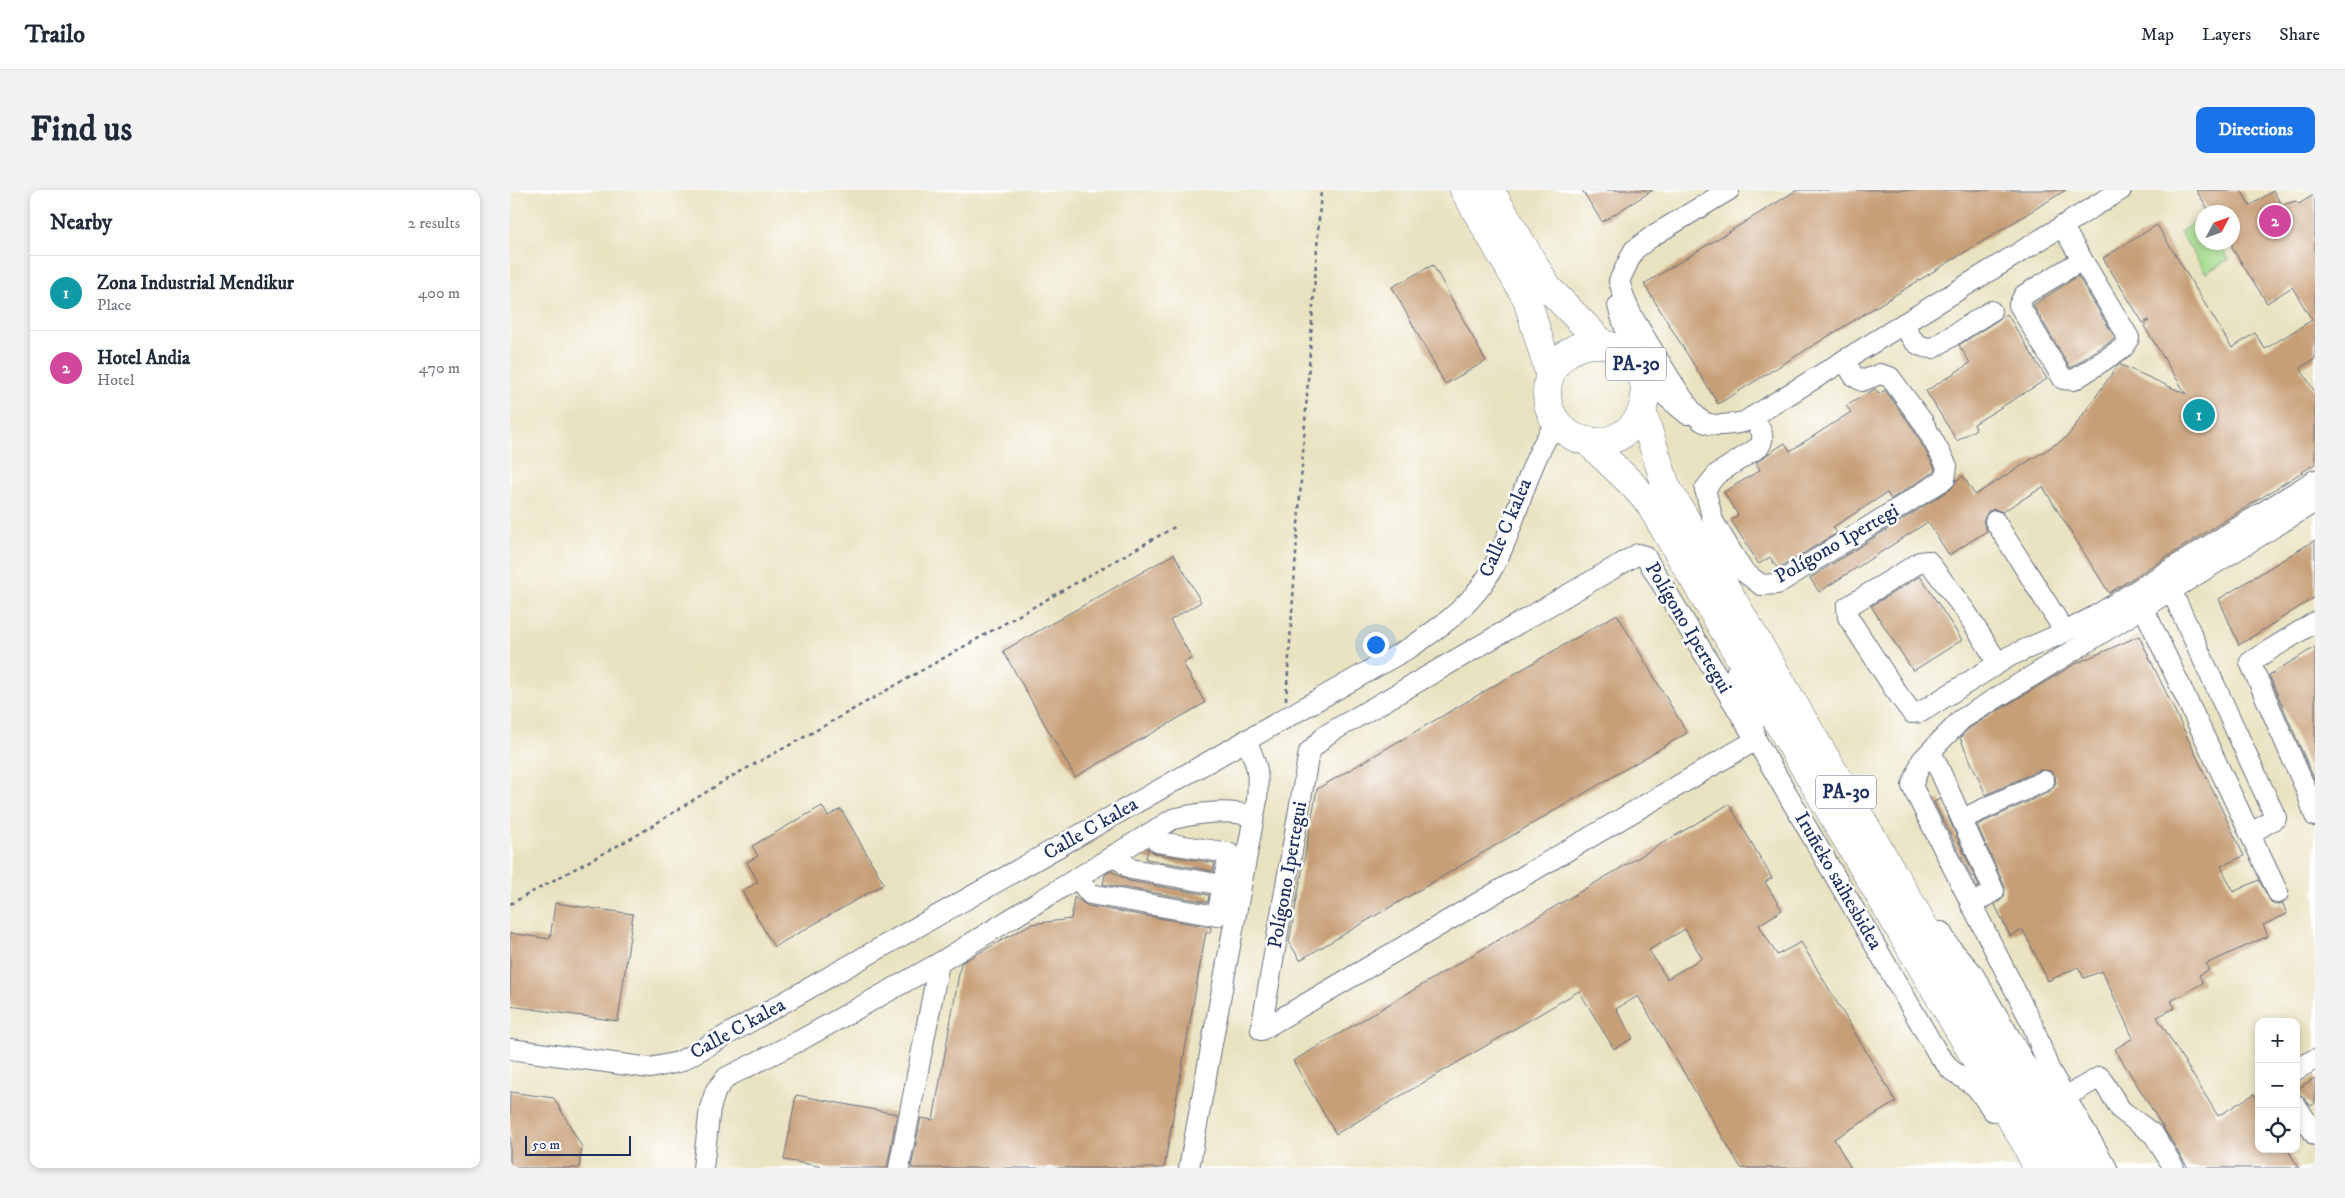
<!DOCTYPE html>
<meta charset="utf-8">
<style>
:root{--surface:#fff;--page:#f2f2f3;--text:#1f2937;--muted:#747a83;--line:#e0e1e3;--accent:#1a73e8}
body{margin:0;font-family:"IM FELL DW Pica",serif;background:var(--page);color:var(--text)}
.controls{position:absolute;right:15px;bottom:15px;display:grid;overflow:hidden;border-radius:10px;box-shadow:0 2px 8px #0003}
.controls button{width:45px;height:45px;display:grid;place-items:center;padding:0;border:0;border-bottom:1px solid var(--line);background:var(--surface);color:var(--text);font:25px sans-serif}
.compass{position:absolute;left:1685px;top:15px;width:45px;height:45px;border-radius:50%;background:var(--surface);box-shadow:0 2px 8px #0003;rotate:49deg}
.scale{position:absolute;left:15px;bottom:12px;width:106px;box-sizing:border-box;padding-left:5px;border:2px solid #1b2f5e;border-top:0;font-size:14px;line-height:18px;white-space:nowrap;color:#1b2f5e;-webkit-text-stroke:4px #fff;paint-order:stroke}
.you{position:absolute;left:865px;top:454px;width:18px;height:18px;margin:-12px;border:4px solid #fff;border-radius:50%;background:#1a73e8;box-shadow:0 0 0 8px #1a73e833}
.badge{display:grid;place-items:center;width:32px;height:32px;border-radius:50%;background:var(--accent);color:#fff;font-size:16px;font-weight:700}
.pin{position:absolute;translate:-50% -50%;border:2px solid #fff;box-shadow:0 1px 5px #0006}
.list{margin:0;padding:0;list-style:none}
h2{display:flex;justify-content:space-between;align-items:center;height:65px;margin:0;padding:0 20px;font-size:21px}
h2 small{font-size:16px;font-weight:400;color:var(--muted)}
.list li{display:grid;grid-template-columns:32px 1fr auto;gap:15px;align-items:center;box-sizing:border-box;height:75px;padding:0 20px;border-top:1px solid var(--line)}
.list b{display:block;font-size:19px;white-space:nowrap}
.list p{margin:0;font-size:16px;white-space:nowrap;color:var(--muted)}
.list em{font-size:16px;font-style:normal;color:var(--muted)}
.icon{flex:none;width:28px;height:28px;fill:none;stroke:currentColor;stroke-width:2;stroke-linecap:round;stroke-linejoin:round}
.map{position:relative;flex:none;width:1805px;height:978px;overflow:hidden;border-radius:10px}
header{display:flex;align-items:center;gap:30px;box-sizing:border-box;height:70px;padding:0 25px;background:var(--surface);border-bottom:1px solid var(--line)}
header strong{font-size:24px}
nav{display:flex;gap:28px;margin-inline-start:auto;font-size:18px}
.intro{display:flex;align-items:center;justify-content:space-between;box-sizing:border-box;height:120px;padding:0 30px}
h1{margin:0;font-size:35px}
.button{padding:12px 22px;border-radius:10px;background:var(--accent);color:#fff;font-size:18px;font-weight:700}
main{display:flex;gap:30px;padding:0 30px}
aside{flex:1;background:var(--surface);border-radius:10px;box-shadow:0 2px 8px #0003}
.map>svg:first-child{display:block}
.green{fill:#a6dd8d;stroke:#608676}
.building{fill:#c79f77;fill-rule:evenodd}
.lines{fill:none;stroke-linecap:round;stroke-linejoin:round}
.minor-casing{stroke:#636e80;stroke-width:22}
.highway-casing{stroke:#636e80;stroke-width:29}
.path{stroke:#636e80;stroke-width:2.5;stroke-dasharray:4 4;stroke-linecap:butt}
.minor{stroke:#fff;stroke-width:20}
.highway{stroke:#fff;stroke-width:28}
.labels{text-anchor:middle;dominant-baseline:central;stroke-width:5;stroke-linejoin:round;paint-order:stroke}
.shield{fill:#fff;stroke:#5f6d8e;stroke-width:1}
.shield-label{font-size:19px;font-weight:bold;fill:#1b2f5e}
.street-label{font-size:20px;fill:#1b2f5e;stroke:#fff}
</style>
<header>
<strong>Trailo</strong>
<nav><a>Map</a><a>Layers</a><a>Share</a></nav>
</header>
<div class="intro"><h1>Find us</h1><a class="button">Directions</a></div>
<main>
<aside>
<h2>Nearby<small>2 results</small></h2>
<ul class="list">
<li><span class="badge" style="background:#0f9aa8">1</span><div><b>Zona Industrial Mendikur</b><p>Place</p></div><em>400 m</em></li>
<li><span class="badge" style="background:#d1479c">2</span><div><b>Hotel Andia</b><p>Hotel</p></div><em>470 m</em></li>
</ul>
</aside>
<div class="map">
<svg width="1805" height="978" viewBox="0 0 1805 978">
<rect width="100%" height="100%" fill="#fff"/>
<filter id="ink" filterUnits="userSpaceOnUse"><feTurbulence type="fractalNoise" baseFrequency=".02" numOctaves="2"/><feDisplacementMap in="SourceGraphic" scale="10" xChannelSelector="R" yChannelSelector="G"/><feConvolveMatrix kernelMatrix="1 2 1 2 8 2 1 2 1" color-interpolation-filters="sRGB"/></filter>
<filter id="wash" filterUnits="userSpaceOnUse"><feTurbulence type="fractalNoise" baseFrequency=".0096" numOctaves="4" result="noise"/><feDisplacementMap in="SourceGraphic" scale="20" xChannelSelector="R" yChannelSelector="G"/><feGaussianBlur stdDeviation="1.12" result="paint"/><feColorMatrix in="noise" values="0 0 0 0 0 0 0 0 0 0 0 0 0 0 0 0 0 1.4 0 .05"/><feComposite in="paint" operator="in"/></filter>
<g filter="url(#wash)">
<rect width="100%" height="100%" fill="#e9e2c0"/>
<!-- green -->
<path class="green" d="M1692,27V52L1708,53L1719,69L1696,83L1670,42Z"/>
<g id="blocks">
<!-- building -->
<g class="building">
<path d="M1072,0H1143L1092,32Z"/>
<path d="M1287,0H1556L1208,214L1134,94Z"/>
<path d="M1686,0H1731L1740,16L1763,1L1772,15L1786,11L1789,14L1805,4V169L1790,178L1805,202V274L1599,403L1533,297L1492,322L1485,319L1478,321L1473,331L1477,341L1439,365L1418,332L1309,402L1300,388L1441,299L1447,290L1453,286L1465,305L1557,247L1609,174L1676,204L1634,136L1639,130L1633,133L1593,68L1647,35L1722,158L1745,143L1755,159L1802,130L1782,97L1757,113L1722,58V22H1700Z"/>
<path d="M923,75L976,171L935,194L882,97Z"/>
<path d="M1568,86L1605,148L1560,178L1523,115Z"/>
<path d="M1497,124L1537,189L1464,234L1466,239L1447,251L1416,201L1460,173L1449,155Z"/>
<path d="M1365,199L1369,204L1375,200L1402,237L1425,278L1424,282L1381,309L1377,303L1323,337L1327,343L1268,379L1260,367L1249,374L1221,330L1228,325L1214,302L1250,280L1246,273L1258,264L1275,253L1280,261L1341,222L1336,216Z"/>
<path d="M1805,350V407L1729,455L1709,409Z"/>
<path d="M664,364L691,412L660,430L682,468L673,473L695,513L565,587L493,461Z"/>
<path d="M1410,386L1452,450L1403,481L1361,416Z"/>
<path d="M1107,424L1177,543L790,770L779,752L807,599Z"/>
<path d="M1629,446L1734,666L1711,676L1723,702L1749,690L1761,712L1767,715L1773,714L1777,724L1753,735L1758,746L1696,774L1699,780L1689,785L1693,793L1661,811L1665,818L1647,827L1708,926L1744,904L1749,913V959H1777L1789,978H1678L1605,859L1623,848L1592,781L1574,788L1568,777L1538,791L1513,740L1500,746L1485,715L1494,707L1495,697L1467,635L1539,602L1546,593L1545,586L1540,581L1529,580L1476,605L1450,548L1459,538L1565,474Z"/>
<path d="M1805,457V591L1759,485Z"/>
<path d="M1430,609L1469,696L1467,698L1424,612Z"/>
<path d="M1219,614L1262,688L1255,692L1272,720L1249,735L1267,765L1291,752L1386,912L1324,949L1341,978H1231L1128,806L1106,819L1123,848L1104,859L1069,801L826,944L783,871ZM1175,739L1192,768L1157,789L1139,760Z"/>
<path d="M312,616L318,626L331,619L374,694L264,757L232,701L248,692L237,672L248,666L242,656Z"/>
<path d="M638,658L646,664L705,673L703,681L636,669Z"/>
<path d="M601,681L619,691L699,705L698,712L593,694L595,685Z"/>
<path d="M564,707L578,716L701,737L700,743L696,742L654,978H401L411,928L423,930L451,773L521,734L561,729Z"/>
<path d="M45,713L123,724L108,831L0,816V743L40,749Z"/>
<path d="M1805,888V913L1801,916L1786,900Z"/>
<path d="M0,902L44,908L72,957L69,978H0Z"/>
<path d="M286,905L387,924L377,978H319L274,970Z"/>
</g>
</g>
</g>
<g filter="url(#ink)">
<use href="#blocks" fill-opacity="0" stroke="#636e80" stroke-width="1"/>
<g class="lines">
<!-- minor casing -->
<g class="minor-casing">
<g id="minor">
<path d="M1219,0L1144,45L1124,60L1109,91L1115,110L1122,126C1134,145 1178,223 1192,231C1204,238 1222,234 1234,232L1611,0"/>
<path d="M1552,36L1619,148L1614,157L1564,190L1553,189L1509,115L1514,105L1572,70"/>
<path d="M1108,116L1119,151L1120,167"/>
<path d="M1393,134C1401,148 1405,158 1423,158L1481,121"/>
<path d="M1135,193L1147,199L1177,224"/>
<path d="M1242,227C1249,237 1257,245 1249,257L1207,284L1195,299L1203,331L1233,381L1251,395L1267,394L1435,289L1437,276L1413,232L1380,187L1370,184L1352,191L1344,186L1334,170"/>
<path d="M1485,331L1555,442"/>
<path d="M1128,364L1135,366L1246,550L751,840L799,562L816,545Z"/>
<path d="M1662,402L1766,628L1740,644"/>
<path d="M1634,419L1768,703"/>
<path d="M1805,432L1740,472L1797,602L1805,626"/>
<path d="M1488,473L1456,422L1418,371L1410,372L1337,417L1338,427L1385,500L1402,523L1411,522L1500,466L1555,442L1585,426L1805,290"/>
<path d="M1226,483C1238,504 1241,526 1246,550L1428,864L1441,880L1466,897L1483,921"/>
<path d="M1421,561L1484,701L1461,715"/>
<path d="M1452,629L1534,591"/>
<path d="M604,665L621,679L713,695"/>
<path d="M567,688L580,704L707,726L719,663L648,652L640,643"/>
<path d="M1431,742L1440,757L1462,782L1576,978"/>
<path d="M0,859L140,878L169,872L901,457C928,439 953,421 972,395C1007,346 1011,281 1047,232"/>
<path d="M1786,880L1805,869"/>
<path d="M1555,907L1590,887L1611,920L1644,945L1664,978"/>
<path d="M1786,915L1805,945"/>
<path d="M193,978L200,918L206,900L217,887L289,851L429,773"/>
<path d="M389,978L429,773L663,629C690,622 717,619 744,626"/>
<path d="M679,978L747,610C749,582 748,576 736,550"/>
<path d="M1597,978L1539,879L1523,836L1402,596L1412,570L1452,529L1805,312"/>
</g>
</g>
<!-- highway casing -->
<g class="highway-casing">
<g id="highway">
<path d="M954,0L1017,109L1040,186"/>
<path d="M980,0L1038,98L1093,154"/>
<circle cx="1086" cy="203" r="49"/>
<path d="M1132,221L1156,296L1400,712L1554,978"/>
<path d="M1077,251L1122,294L1139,313L1517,956L1527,978"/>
</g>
</g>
<!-- path -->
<g class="path">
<path d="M776,510L811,0"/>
<path d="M0,714L129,644L217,589L298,545L668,335"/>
</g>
<!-- minor -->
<use href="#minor" class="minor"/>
<!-- highway -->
<use href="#highway" class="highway"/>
</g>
</g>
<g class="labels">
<!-- shield labels -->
<g class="shield">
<rect x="1096" y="157.5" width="60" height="33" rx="4"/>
<rect x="1306" y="585.5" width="60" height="33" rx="4"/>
</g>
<g class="shield-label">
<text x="1126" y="174">PA-30</text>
<text x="1336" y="602">PA-30</text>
</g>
<!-- street labels -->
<g class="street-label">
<text transform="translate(996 338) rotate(-67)">Calle C kalea</text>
<text transform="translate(1327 354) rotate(-30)">Polígono Ipertegi</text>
<text transform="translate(1178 438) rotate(59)">Polígono Ipertegui</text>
<text transform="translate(581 639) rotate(-30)">Calle C kalea</text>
<text transform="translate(778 685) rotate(-80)">Polígono Ipertegui</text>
<text transform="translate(1328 691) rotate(60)">Iruñeko saihesbidea</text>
<text transform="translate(228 839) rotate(-29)">Calle C kalea</text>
</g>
</g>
</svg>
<div class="controls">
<button>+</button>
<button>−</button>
<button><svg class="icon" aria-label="locate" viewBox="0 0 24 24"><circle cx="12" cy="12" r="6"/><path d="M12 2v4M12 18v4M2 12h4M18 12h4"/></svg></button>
</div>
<svg class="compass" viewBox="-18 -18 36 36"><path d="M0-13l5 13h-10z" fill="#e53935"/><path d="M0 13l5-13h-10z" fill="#747a83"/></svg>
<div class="scale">50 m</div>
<div class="you"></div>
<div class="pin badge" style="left:1689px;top:225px;background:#0f9aa8">1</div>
<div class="pin badge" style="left:1765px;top:31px;background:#d1479c">2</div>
</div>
</main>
